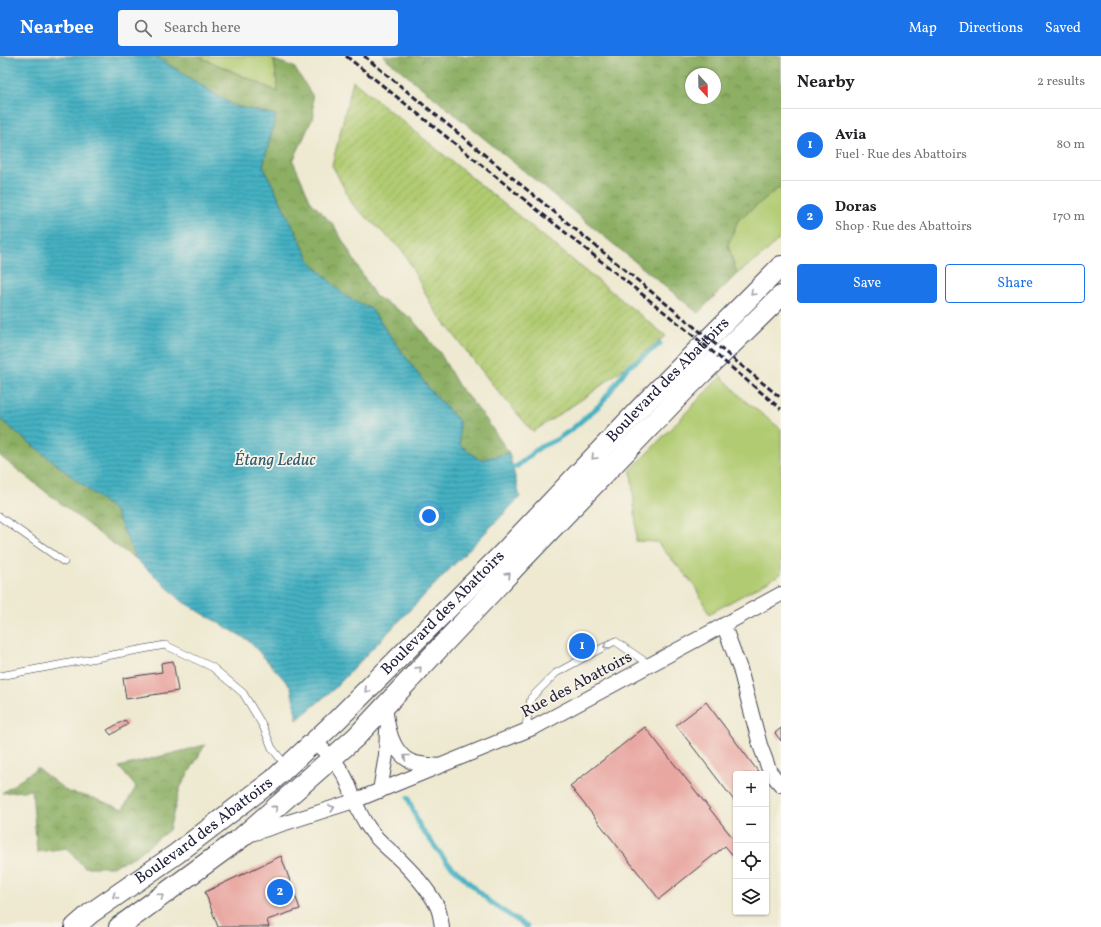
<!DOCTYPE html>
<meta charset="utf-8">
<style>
:root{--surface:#fff;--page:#f6f6f6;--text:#202124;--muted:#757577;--line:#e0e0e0;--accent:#1a73e8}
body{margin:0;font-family:Vollkorn,serif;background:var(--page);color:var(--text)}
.controls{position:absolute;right:12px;bottom:12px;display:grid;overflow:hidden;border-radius:4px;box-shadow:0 1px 3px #0004}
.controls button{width:36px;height:36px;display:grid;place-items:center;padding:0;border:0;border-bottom:1px solid var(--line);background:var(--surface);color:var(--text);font:20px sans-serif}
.compass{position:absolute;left:685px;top:12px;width:36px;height:36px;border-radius:50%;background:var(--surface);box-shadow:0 1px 3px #0004;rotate:158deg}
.you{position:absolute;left:429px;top:460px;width:14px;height:14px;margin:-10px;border:3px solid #fff;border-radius:50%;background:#1a73e8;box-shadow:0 0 0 6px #1a73e833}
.badge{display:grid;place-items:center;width:26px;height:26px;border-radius:50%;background:var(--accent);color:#fff;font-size:13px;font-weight:700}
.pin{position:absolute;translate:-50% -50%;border:2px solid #fff;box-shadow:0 1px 4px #0006}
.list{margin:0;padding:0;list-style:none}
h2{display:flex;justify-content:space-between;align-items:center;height:52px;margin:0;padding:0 16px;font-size:17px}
h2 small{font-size:13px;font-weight:400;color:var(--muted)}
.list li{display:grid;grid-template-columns:26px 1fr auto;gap:12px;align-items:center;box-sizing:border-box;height:72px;padding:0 16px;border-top:1px solid var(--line)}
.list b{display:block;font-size:15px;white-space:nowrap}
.list p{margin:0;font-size:13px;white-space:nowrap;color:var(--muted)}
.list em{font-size:13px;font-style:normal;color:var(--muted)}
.actions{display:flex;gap:8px;padding:12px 16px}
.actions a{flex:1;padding:9px 0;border:1px solid var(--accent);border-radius:4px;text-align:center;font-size:14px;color:var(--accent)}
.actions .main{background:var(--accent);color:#fff}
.icon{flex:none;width:22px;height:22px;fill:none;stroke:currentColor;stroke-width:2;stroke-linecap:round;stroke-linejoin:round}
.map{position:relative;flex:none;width:781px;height:871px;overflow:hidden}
header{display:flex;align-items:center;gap:24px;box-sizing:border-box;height:56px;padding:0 20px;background:var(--accent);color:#fff}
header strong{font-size:19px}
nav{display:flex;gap:22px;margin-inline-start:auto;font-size:14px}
.search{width:280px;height:36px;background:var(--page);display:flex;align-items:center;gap:10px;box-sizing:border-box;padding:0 14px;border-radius:4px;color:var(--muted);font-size:15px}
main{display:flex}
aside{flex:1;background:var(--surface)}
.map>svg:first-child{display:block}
.grass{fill:#b0cb71;stroke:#697656}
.forest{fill:url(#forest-crowns);stroke:#57684f;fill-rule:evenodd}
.garden{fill:url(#garden-furrows);stroke:#697656}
.water{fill:url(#water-rules);stroke:#336a7e}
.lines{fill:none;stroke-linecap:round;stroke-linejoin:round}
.stream{stroke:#44b1c2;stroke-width:5}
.building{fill:#e9a7a2}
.lane-casing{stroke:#414051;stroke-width:8}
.street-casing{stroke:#414051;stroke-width:16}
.secondary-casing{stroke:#414051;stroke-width:22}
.lane{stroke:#fff;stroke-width:7}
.street{stroke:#fff;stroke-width:14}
.secondary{stroke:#fff;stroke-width:20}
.rail{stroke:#22223b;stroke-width:3;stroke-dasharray:6 3;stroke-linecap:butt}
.oneway{stroke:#9c9ca7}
.labels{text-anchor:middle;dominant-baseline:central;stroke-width:3.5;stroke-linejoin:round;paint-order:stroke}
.street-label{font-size:16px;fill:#22223b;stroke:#f7f3e8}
.water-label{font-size:17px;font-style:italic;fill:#305b71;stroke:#f7f3e8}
</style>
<header>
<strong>Nearbee</strong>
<div class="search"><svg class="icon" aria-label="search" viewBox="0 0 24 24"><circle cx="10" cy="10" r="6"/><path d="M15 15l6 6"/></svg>Search here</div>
<nav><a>Map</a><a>Directions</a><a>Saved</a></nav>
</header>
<main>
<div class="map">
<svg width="781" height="871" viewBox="0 0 781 871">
<defs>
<pattern id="forest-crowns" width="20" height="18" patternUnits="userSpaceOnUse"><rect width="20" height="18" fill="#8caf63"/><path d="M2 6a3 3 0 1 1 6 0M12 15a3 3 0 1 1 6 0" fill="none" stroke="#728e53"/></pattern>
<pattern id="garden-furrows" width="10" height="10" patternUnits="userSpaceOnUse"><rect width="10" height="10" fill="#b0cb71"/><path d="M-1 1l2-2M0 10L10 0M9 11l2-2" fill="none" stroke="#97ae63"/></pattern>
<pattern id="water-rules" width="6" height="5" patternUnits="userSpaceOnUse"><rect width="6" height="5" fill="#44b1c2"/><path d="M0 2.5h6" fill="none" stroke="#38909f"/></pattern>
</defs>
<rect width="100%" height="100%" fill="#f7f3e8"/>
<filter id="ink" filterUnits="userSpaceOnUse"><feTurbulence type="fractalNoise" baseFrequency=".025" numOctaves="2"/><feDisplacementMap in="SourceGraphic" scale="8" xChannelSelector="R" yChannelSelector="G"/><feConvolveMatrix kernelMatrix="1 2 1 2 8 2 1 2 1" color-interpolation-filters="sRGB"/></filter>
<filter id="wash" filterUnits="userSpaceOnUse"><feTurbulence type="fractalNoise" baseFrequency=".012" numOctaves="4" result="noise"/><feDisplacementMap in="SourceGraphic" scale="16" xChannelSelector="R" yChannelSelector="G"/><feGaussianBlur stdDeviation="0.9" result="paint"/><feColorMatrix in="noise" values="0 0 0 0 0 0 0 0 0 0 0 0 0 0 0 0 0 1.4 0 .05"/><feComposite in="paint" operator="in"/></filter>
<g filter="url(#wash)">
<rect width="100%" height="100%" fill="#eee9d0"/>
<!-- grass -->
<g class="grass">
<path d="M198,0H267L274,4L279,36Z"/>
<path d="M781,130V181L765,197L737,218L728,189L738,164Z"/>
<path d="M721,320L744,344L781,373V518L709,558L694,529L657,486L636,485V469L631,414Z"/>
</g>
<!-- forest -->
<g class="forest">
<path d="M155,0H198L278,36L274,4L294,11L312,39L314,59L293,105L311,146L333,168L375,240L411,262L440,297L458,329L483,359L509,397L480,404L460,389L459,365L429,333L371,253L345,240L310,205L263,110L276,59L234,50Z"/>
<path d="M383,0H781V130L738,164L728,189L737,218L698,257ZM691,18H715V42H691Z"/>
<path d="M0,363L115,455L136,503L105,482L0,400Z"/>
<path d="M205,689L180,732L169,774L137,799L112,811H84L67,792L37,796L32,734L2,737L37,712L68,736L93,742L123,753L136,731L119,711Z"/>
</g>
<!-- garden -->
<path class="garden" d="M353,25L666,280L590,338L533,376L492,328L433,252L403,195L353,149L332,109Z"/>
<!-- water -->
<path class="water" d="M0,0H155L234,50L276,59L263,110L310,205L345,240L371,253L429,333L459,365L460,389L480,404L509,397L520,441L369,596L335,632L297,664L291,631L248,584L183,546L136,503L115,455L0,363Z"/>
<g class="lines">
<!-- stream -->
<g class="stream">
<path d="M506,411H516L540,391L556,384L572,373L601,348L627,312L660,288"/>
<path d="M408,742L420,771L447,806L490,846L527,871"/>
</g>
</g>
<g id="blocks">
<!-- building -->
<g class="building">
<path d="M173,605L178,635L126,643L123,622L162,616L161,607Z"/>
<path d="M706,646L760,718H736V747L676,669Z"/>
<path d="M125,664L128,668L111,679L107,674Z"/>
<path d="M645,671L736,786V803L725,790L659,843L570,730Z"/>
<path d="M781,672V685L775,677Z"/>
<path d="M281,800L300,853L267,864L269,871H218L205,836Z"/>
</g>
</g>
</g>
<g filter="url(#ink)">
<use href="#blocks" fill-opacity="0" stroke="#414051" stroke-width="1"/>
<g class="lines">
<!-- lane casing -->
<g class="lane-casing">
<g id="lane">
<path d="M0,461L64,506"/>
<path d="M0,620L165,589L212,611L243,637L263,670L272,692L287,711"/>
<path d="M525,675L531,642L556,617L615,585L650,609"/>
</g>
</g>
<!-- street casing -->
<g class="street-casing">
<g id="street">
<path d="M724,570L740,613L760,689L770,716L781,729"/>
<path d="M385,649C387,669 391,697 412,706C420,709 432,709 440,710"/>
<path d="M314,685C327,697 340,709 347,725C354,741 358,758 369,772C376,783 385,790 394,798C410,813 427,831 437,850C440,856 441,864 442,871"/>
<path d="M380,735L386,699L387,674"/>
<path d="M248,779L354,745L535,671L781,538"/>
</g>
</g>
<!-- secondary casing -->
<g class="secondary-casing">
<g id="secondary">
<path id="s1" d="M75,871L91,857L176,798L273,724L337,664L504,496L644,348L781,210"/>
<path d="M119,871L242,781L356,681L519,507L686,333L781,240"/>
</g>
</g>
<!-- lane -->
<use href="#lane" class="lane"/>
<!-- street -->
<use href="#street" class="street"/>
<!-- secondary -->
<use href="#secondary" class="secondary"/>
<!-- rail -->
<g class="rail">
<path d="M346,0L689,276L781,353"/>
<path d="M364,0L781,342"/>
</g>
</g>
<!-- one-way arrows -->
<defs><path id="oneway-chevron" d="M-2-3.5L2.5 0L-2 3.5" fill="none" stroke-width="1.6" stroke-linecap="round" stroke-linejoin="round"/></defs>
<g class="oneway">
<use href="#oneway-chevron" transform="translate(753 237) rotate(134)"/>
<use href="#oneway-chevron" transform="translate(594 401) rotate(134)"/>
<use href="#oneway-chevron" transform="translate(508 519) rotate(-47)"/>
<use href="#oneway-chevron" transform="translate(606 590) rotate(151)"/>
<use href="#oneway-chevron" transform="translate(419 613) rotate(-47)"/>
<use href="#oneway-chevron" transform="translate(367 634) rotate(135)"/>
<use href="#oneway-chevron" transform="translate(406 701) rotate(-142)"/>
<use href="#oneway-chevron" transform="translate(275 752) rotate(-41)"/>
<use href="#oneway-chevron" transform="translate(332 752) rotate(-18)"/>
<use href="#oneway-chevron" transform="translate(115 840) rotate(145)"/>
<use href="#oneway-chevron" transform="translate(161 840) rotate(-35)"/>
</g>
</g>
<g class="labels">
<!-- street labels -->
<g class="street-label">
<text stroke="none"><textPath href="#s1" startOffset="809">Boulevard des Abattoirs</textPath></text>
<text stroke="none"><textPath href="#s1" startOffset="485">Boulevard des Abattoirs</textPath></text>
<text transform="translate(577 629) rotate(-28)">Rue des Abattoirs</text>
<text stroke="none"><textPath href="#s1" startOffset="161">Boulevard des Abattoirs</textPath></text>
</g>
<!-- water labels -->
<g class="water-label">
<text x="275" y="404">Étang Leduc</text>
</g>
</g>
</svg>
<div class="controls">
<button>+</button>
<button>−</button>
<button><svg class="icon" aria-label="locate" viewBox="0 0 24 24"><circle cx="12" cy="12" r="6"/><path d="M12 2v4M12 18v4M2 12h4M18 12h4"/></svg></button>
<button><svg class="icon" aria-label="layers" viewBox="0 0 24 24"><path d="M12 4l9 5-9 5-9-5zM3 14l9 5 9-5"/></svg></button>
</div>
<svg class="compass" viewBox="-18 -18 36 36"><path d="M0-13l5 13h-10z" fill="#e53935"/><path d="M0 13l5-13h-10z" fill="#757577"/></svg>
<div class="you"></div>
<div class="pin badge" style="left:582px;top:590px">1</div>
<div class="pin badge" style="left:280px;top:836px">2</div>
</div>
<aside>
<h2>Nearby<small>2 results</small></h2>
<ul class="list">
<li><span class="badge">1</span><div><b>Avia</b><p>Fuel · Rue des Abattoirs</p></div><em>80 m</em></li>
<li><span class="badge">2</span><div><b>Doras</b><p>Shop · Rue des Abattoirs</p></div><em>170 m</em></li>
</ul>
<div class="actions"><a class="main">Save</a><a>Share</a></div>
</aside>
</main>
